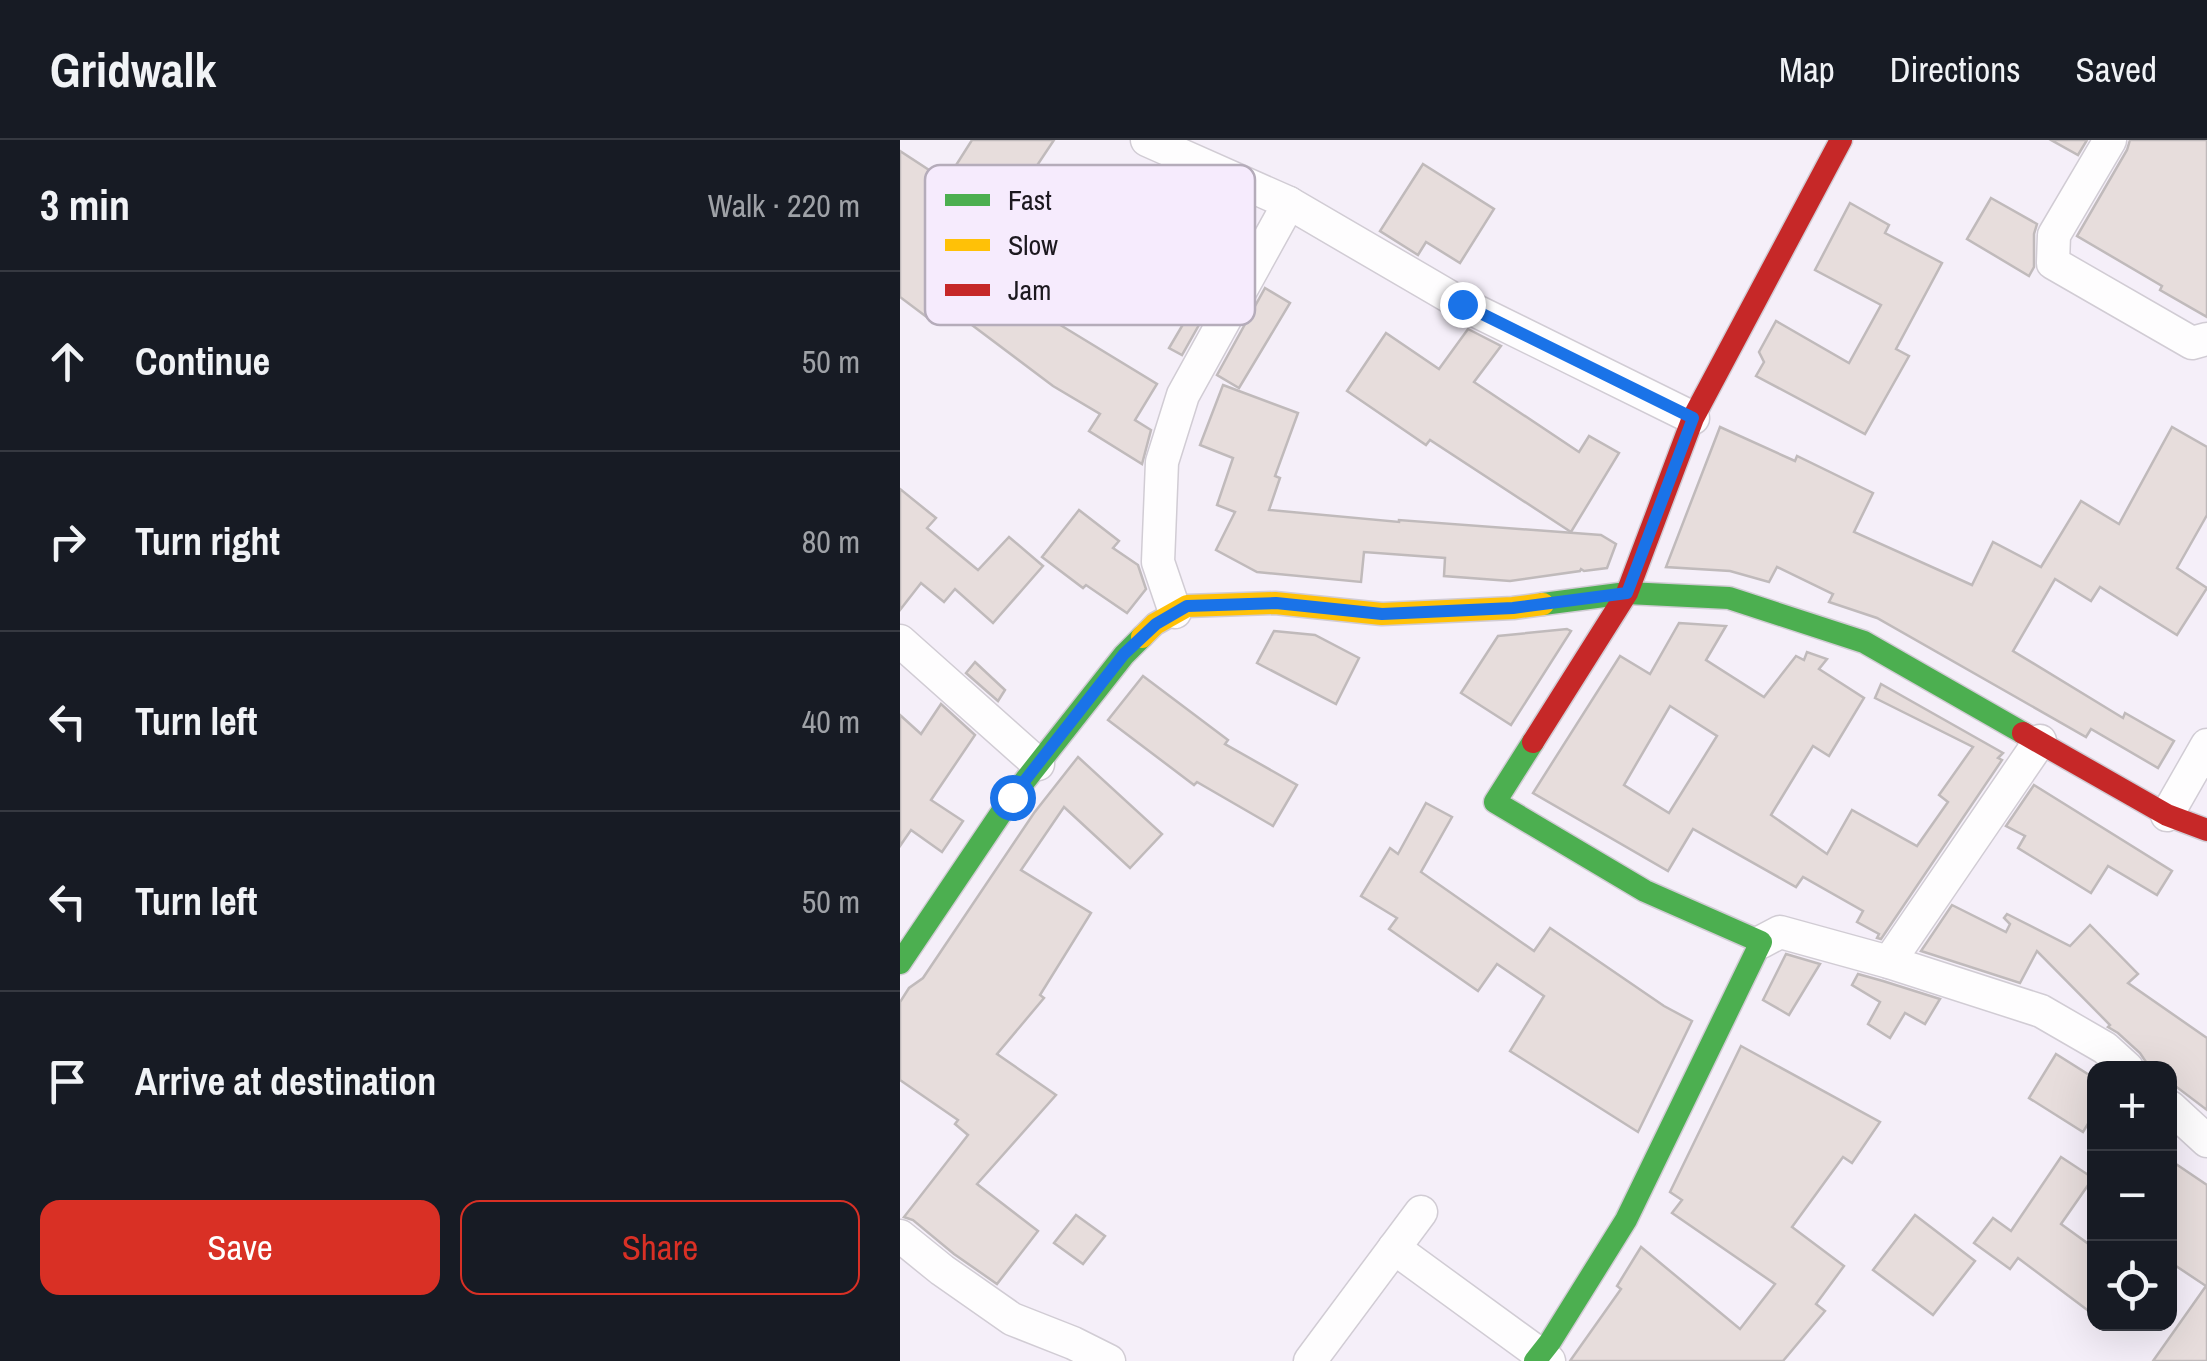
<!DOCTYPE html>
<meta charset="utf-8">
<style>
:root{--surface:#171b24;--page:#242831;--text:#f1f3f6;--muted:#9ea1a6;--line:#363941;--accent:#d93025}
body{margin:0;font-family:"Archivo Narrow",sans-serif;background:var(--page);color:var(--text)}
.controls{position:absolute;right:30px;bottom:30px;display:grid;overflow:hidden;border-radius:20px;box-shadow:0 10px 40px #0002}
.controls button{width:90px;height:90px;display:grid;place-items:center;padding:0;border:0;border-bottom:2px solid var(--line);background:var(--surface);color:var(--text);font:50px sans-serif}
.stop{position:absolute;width:30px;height:30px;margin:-22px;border:8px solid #1a73e8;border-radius:50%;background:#fff}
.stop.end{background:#1a73e8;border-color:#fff;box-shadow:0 2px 10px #0008}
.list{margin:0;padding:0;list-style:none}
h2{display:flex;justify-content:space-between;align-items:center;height:130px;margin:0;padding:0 40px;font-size:42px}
h2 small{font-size:32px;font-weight:400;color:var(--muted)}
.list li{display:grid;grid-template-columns:65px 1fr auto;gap:30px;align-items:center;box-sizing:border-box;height:180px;padding:0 40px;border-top:2px solid var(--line)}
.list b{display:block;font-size:38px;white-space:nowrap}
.list em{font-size:32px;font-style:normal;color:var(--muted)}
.actions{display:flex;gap:20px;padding:30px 40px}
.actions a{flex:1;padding:22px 0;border:2px solid var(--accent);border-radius:20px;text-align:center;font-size:35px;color:var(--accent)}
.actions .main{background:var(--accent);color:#fff}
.icon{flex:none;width:55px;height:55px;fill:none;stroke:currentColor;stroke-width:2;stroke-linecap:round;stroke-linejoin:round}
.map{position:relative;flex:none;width:1307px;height:1221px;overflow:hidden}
header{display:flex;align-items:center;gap:60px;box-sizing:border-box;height:140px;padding:0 50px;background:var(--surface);border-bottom:2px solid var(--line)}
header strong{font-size:48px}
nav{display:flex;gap:55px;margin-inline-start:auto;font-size:35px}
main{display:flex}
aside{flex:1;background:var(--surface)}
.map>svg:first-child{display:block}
.building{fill:#e7dddc;stroke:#c0babb;stroke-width:2.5;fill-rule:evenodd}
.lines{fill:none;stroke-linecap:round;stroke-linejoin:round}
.street-casing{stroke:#d1ccd4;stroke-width:35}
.fast-casing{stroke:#d1ccd4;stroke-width:25}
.slow-casing{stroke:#d1ccd4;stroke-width:25}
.jam-casing{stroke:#d1ccd4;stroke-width:25}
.street{stroke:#fefdfe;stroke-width:32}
.fast{stroke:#4caf50;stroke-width:22}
.slow{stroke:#ffc107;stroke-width:22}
.jam{stroke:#c62828;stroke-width:22}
.route{stroke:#1a73e8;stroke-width:12}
.key{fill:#f6ebfd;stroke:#b5acba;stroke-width:2.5}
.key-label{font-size:28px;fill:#1c181f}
</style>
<header>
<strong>Gridwalk</strong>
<nav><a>Map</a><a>Directions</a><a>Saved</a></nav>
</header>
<main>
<aside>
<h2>3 min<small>Walk · 220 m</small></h2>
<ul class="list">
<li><svg class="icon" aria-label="ahead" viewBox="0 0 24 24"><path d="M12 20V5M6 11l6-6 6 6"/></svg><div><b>Continue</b></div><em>50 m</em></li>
<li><svg class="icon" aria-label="right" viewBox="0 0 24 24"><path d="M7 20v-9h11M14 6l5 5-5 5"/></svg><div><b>Turn right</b></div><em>80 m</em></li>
<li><svg class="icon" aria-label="left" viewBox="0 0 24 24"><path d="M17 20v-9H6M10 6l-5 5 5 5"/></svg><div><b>Turn left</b></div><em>40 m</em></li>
<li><svg class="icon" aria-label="left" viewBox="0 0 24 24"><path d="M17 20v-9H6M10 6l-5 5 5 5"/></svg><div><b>Turn left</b></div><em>50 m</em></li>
<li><svg class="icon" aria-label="arrive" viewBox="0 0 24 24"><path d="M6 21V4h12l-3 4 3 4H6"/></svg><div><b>Arrive at destination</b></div></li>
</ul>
<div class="actions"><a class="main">Save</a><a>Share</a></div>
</aside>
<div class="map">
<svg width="1307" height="1221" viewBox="0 0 1307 1221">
<rect width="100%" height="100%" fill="#f5eff9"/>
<!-- building -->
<g class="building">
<path d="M72,0H154L94,90L103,96L85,121L160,179L157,183L257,244L235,280L251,290L242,324L189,291L200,274L153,246L44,164L32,181L0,157V11L46,41Z"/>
<path d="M1151,0H1187L1178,15Z"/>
<path d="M1230,0H1307V177L1260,150L1262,146L1177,96L1227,10Z"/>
<path d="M523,24L594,69L560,123L526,102L518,115L480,91Z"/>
<path d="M1091,58L1137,84L1134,94V127L1129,136L1067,99Z"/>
<path d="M950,63L989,85L985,93L1042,123L996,209L1009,216L965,294L856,236L864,222L859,212L876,181L949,223L981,165L915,130Z"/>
<path d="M365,148L390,163L339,248L317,235Z"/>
<path d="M292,169L304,176L282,215L269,208Z"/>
<path d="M568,189L601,206L574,242L679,312L689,296L719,313L671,392L530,300L526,305L447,251L486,193L539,229Z"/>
<path d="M323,245L398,273L375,336L380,338L369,370L499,382V380L701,395L716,404L707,428L684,431L681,429L680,431L610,441L544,436L545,418L464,412L461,442L357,432L316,410L335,372L317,365L333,318L300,305Z"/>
<path d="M820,287L895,321L897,316L973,353L954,392L1072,445L1093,402L1141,427L1181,361L1219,384L1272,287L1307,307V375L1277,428L1307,448L1277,495L1200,447L1191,461L1155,439L1113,511L1223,578L1225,573L1274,601L1258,628L1191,589L1186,597L977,478L929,462L933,454L877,427L869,442L830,431L766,427Z"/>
<path d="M0,349L36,378L27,388L78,430L109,397L143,426L93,483L55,449L44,462L21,443L0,470Z"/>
<path d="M179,370L219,401L213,408L238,425L246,449L227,473L186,445L183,448L142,417Z"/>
<path d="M779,483L826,486L806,520L864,557L896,516L904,520L907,512L927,519L919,529L964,558L929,616L913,606L871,675L927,714L952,670L1017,706L1048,662L1039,655L1073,607L975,558L981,544L1103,613L1098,618L1102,620L981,799L977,798L979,794L957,782L963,771L903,737L896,747L793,689L768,731L633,653L720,516L750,534ZM770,566L817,596L769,673L724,645Z"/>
<path d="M667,489L671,491L611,585L561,553L598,496Z"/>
<path d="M374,491L415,495L459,518L436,564L357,523Z"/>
<path d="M75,522L105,550L98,561L66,533Z"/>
<path d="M243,536L328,600L325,604L397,645L373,686L297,642L294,645L208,580Z"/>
<path d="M41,564L75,595L31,660L63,681L42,712L11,690L0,706V575L21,594Z"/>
<path d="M178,617L262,694L230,728L164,667L121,730L191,773L140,855L144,858L97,914L156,955L77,1044L138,1091L97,1144L54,1114L13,1080L4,1077L68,995L55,984L58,980L0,940V862L9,848L23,838L134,673Z"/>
<path d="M1134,645L1272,731L1257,755L1208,726L1191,753L1118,708L1125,696L1106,686Z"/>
<path d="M526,663L552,677L521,732L634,811L650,788L764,866L792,881L738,992L610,911L644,856L597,824L578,851L489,789L497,778L461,756L490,708L498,714Z"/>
<path d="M1052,765L1106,792L1110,784L1104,778L1107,774L1170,806L1190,785L1238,834L1228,843L1307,898V970L1270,942V928H1256L1246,922L1240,913L1218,893L1208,887L1210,885L1137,811L1120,843L1021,811Z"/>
<path d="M886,814L920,824L889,875L863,860Z"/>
<path d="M958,834L983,841L1040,859L1025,884L1005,873L990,898L968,884L980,862L952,845Z"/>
<path d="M841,906L980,982L952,1023L943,1017L892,1087L944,1126L916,1164L925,1171L883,1221H670L721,1149L717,1146L741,1107L840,1189L875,1144L772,1073L782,1060L770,1052Z"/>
<path d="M1156,914L1194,938V974L1183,992L1129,958Z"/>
<path d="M1161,1017L1193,1038L1161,1084L1194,1108V1175L1118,1118L1110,1129L1074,1103L1093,1078L1111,1091Z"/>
<path d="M1270,1020L1307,1045V1221H1253L1306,1146L1270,1122Z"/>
<path d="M176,1075L205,1096L183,1124L154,1103Z"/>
<path d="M1015,1075L1075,1121L1033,1175L973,1130Z"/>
</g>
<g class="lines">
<!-- street casing -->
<g class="street-casing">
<g id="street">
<path d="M247,0L389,63L562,164L793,278"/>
<path d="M1210,0L1154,95L1153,123L1292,203L1307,199"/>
<path d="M275,472L258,422L262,322L283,255L389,63"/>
<path d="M0,501L138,624"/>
<path d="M1267,675L1307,605"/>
<path d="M861,802L880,792L989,822L1141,871L1205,908L1227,928"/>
<path d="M989,822L1140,601"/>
<path d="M1270,967L1307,1001"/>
<path d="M0,1096L42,1130L112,1179L173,1203L209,1221"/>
<path d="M494,1108L649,1221"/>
<path d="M410,1221L521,1072"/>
</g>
</g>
<!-- fast casing -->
<g class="fast-casing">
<g id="fast">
<path d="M643,464L727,453L829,458L964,502L1123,593"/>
<path d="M633,602L595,662L745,751L861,802L726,1080L650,1202L635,1221"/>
<path d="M0,823L112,657L224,515L242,497"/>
</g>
</g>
<!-- slow casing -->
<g class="slow-casing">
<path id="slow" d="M242,497L255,484L287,466L375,463L482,474L613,468L643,464"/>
</g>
<!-- jam casing -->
<g class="jam-casing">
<g id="jam">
<path d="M1123,593L1267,675L1307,690"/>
<path d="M633,602L727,453L793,278L941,0"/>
</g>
</g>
<!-- street -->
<use href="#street" class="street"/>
<!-- fast -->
<use href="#fast" class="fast"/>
<!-- slow -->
<use href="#slow" class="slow"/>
<!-- jam -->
<use href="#jam" class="jam"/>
</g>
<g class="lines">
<!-- route -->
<path class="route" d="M112,657L224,514L256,484L287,466L376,463L482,474L613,468L727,453L793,278L562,164"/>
</g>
<!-- legend -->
<rect x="25" y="25" width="330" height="160" rx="15" class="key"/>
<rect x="45" y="54" width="45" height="12" fill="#4caf50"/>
<rect x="45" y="99" width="45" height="12" fill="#ffc107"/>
<rect x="45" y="144" width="45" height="12" fill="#c62828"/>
<g class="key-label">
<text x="108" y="70">Fast</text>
<text x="108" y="115">Slow</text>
<text x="108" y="160">Jam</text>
</g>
</svg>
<div class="controls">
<button>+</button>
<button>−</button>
<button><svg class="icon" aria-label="locate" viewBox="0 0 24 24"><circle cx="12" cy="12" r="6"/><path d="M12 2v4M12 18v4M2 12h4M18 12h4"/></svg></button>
</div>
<div class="stop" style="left:112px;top:657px"></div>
<div class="stop end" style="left:562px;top:164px"></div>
</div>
</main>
